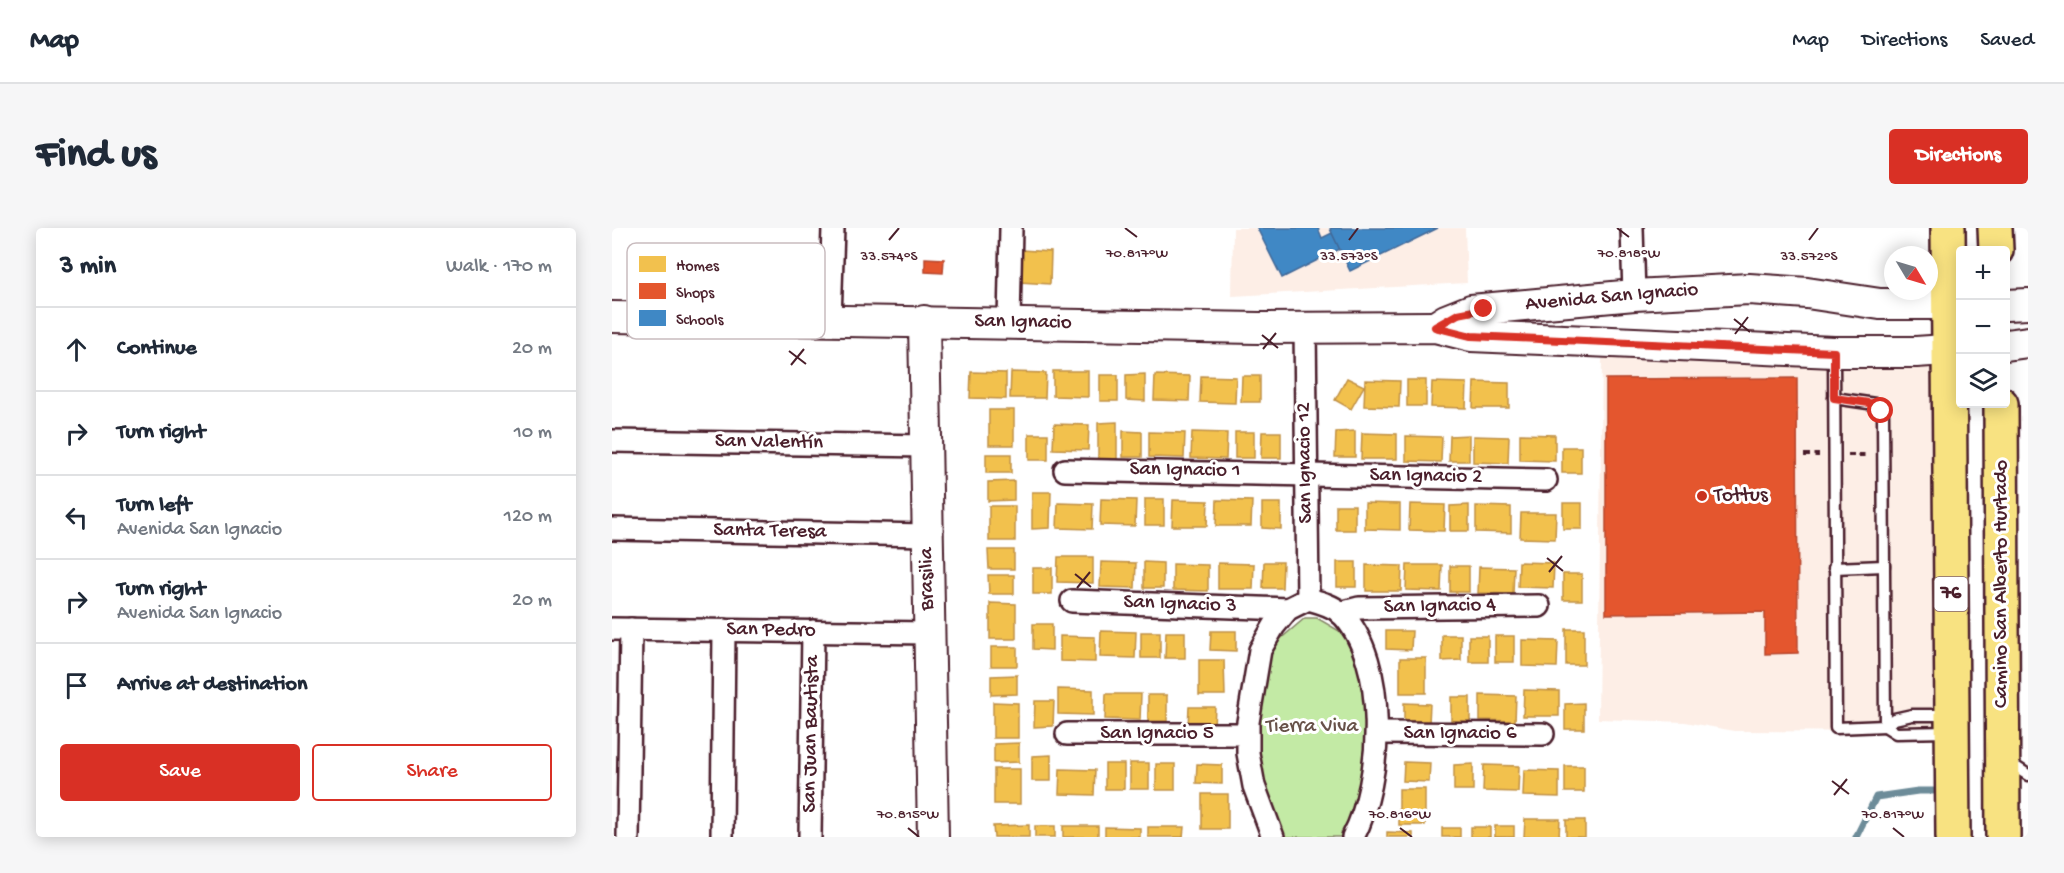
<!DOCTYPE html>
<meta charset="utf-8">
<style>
:root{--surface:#fff;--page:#f6f6f7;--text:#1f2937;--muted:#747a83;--line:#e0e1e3;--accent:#d93025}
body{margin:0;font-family:"Gochi Hand",sans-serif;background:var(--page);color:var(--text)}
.controls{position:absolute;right:18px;top:18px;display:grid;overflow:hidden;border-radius:6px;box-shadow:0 3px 15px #0003}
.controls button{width:54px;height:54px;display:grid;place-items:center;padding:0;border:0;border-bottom:2px solid var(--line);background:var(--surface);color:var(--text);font:30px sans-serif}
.compass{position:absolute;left:1272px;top:18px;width:54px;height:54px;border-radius:50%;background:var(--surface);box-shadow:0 3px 15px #0003;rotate:128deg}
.stop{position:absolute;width:18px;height:18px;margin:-14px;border:4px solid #d93025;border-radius:50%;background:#fff}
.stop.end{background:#d93025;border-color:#fff;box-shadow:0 2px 6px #0008}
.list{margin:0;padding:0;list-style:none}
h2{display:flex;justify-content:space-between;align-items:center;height:78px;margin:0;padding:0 24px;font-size:26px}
h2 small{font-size:20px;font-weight:400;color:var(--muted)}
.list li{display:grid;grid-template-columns:39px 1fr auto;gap:18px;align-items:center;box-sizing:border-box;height:84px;padding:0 24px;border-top:2px solid var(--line)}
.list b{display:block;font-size:22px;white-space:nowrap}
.list p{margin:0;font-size:20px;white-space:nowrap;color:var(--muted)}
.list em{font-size:20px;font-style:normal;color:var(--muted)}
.actions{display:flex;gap:12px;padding:18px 24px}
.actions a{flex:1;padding:14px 0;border:2px solid var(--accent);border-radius:6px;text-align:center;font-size:21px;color:var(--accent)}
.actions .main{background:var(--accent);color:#fff}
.icon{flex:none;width:33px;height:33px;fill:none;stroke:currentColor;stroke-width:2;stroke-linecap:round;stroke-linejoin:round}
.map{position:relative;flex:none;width:1416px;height:609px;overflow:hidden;border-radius:6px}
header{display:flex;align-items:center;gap:36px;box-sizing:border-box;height:84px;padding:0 30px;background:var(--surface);border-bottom:2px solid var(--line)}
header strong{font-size:28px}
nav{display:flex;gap:33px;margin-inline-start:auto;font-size:21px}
.intro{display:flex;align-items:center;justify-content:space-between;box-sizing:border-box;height:144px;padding:0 36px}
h1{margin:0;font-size:42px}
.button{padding:15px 27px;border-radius:6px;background:var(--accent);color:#fff;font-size:21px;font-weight:700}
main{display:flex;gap:36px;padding:0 36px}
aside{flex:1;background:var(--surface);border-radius:6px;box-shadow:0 3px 15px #0003}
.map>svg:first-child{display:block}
.built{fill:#fdeee6}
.green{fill:#c3eaa5;stroke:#868468;stroke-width:1.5}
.homes{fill:#f2c14e;stroke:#c09044;stroke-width:1.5}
.shops{fill:#e4572e;stroke:#b6462d;stroke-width:1.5}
.schools{fill:#3f88c5;stroke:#426897;stroke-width:1.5}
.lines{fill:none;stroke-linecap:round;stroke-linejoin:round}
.stream{stroke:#6d8c99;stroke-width:7}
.lane-casing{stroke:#4a1f2b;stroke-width:15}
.street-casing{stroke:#4a1f2b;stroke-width:26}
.secondary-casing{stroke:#4a1f2b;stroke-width:34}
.primary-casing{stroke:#4a1f2b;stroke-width:38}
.path{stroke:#4a1f2b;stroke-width:4;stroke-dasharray:6 4.5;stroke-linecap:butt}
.lane{stroke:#fff;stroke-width:10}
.street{stroke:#fff;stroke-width:21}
.secondary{stroke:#fff;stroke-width:30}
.primary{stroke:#f8e281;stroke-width:33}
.route{stroke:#d93025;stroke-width:8}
.ticks{fill:none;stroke:#4a1f2b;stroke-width:2}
.poi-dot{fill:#c8321e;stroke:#fff;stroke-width:2}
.labels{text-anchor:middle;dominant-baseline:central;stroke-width:6;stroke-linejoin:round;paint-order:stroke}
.shield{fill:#fff;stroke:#80626b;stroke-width:1.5}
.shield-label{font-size:20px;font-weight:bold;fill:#4a1f2b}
.street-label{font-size:21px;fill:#4a1f2b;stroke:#fff}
.poi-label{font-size:21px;fill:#4a1f2b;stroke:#fff;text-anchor:start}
.park-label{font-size:21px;fill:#68524a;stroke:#fff}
.key{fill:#fff;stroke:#c9bcbf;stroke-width:1.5}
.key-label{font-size:16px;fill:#4a1f2b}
.ticks-label{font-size:15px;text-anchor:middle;fill:#4a1f2b;stroke:#fff;stroke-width:6;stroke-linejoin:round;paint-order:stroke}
</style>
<header>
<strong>Map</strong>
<nav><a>Map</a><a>Directions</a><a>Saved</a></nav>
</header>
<div class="intro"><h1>Find us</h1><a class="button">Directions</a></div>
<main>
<aside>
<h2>3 min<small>Walk · 170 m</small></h2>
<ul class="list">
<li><svg class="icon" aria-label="ahead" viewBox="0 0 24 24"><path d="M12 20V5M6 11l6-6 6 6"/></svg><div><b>Continue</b></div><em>20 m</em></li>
<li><svg class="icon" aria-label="right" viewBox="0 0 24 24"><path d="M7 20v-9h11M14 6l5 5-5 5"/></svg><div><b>Turn right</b></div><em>10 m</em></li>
<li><svg class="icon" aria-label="left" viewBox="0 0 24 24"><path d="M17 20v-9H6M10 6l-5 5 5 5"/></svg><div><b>Turn left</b><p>Avenida San Ignacio</p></div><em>120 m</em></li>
<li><svg class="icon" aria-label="right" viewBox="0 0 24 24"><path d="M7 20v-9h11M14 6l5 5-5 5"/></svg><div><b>Turn right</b><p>Avenida San Ignacio</p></div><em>20 m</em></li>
<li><svg class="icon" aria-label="arrive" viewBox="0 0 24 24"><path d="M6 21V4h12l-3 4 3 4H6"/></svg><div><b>Arrive at destination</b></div></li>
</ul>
<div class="actions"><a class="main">Save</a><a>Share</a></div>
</aside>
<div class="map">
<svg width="1416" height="609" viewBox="0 0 1416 609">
<rect width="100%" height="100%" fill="#fff"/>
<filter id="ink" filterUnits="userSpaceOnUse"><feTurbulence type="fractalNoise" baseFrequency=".0167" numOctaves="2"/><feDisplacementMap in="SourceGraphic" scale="12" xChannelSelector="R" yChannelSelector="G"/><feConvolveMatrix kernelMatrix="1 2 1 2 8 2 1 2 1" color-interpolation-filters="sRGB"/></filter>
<g filter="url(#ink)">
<!-- built -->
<g class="built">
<path d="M621,0H853L855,55L620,68Z"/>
<path d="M990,129L1319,135L1327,504L1122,503L1073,494L986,491Z"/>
</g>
<!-- green -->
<path class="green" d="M693,390H705L736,408L750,443L756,496L751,551L737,595L730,609H675L670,605L655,567L644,512L645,480L659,419Z"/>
<!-- homes -->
<g class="homes">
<path d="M409,22L439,24L438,56L407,54Z"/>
<path d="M441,143H476V169L441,168Z"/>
<path d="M359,144L394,145V171L358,170Z"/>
<path d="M399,144L434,145L433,170H398Z"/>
<path d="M533,146V173L514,172V147Z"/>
<rect x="488" y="147" width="18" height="26"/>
<path d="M543,147L578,148L577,173L542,172Z"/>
<path d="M589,148L624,149L623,175L588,174Z"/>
<path d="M630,148H648V174H629Z"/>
<path d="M735,150L752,158L739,181L723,172Z"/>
<path d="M753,152L788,153L787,179L752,178Z"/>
<rect x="795" y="152" width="19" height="26"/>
<path d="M820,154L855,155L854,180L819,179Z"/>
<path d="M862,154L897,155V180H861Z"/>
<rect x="377" y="182" width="25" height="35"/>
<path d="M505,194V231H486V195Z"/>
<path d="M442,196L477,197L476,222L441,221Z"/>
<path d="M511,203L530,204V229H511Z"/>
<path d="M743,203V229H723L724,204Z"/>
<path d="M537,204L573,205L572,230L537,229Z"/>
<path d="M580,204L615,205L614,231L579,230Z"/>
<rect x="623" y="204" width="19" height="26"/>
<path d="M650,204H669V230H649Z"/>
<path d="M750,205L785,206V231H749Z"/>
<rect x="417" y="206" width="19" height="26"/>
<path d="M908,206L943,207V233L908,232Z"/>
<path d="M857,207V233H837L838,208Z"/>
<path d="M794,208L830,209L829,234L794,233Z"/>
<path d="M861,208L897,209L896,235L861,234Z"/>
<rect x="950" y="219" width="19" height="26"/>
<rect x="374" y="226" width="25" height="19"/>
<path d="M402,253V272L376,273V254Z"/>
<path d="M420,264H439L438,300L420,301Z"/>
<path d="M489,271L524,272L523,298L488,297Z"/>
<rect x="533" y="271" width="19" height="26"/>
<path d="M561,272L596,273L595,298H560Z"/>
<path d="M605,272L640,273L639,298H604Z"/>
<path d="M446,275L481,276L480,301L445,300Z"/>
<path d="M650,275H669V301L650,300Z"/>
<path d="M753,275L788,276V302L753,301Z"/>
<rect x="951" y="275" width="19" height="26"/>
<path d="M798,276L833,277L832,303L797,302Z"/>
<rect x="724" y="277" width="19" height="25"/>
<path d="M857,277V303H838V278Z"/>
<rect x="377" y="278" width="26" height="35"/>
<path d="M864,278L899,279V305L864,304Z"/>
<path d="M909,285H944L943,311L908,310Z"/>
<path d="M376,322H402V341H377Z"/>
<path d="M446,329H481V355L445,354Z"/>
<path d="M489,334L524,335L523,360L488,359Z"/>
<path d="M532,334L551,335V360H532Z"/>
<path d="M652,334H671L670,360H651Z"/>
<rect x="725" y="334" width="19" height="25"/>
<path d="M907,334L942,335L941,360L906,359Z"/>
<path d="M606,335L642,336L641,361H606Z"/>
<path d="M561,336L596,337V363L561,362Z"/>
<path d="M754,337L790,338L789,363H754Z"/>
<path d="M795,337H830L829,363L794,362Z"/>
<rect x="838" y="338" width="19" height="26"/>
<path d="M867,339L902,340L901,366L866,365Z"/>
<rect x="421" y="340" width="19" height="26"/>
<rect x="951" y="346" width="19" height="26"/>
<path d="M376,347H402V366H377Z"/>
<path d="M378,375L404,376V411H378Z"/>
<path d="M421,396H440V422L421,421Z"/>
<rect x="954" y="401" width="18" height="36"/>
<path d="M489,403L524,404L523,430L488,429Z"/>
<path d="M599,403H624V423L598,422Z"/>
<path d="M774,403H800L799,422L774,421Z"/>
<rect x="529" y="404" width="19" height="26"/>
<path d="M554,404H573V430H553Z"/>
<path d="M830,407H849V432L830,433Z"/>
<path d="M448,408L483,409V434L448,433Z"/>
<rect x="857" y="408" width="19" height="26"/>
<rect x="883" y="408" width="19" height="26"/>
<path d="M910,412L946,413L945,439L910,438Z"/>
<rect x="379" y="419" width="26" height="19"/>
<rect x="788" y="430" width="26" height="35"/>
<path d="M587,432H612L613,467H587Z"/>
<path d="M405,447V466L379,467V448Z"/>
<path d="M446,461L481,462V487L446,486Z"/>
<path d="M912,462L947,463V488H911Z"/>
<path d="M494,466H529L528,492L493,491Z"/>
<rect x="536" y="467" width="19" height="26"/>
<path d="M868,467L904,468L903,493L868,492Z"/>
<path d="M839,469H858V494L839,495Z"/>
<path d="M423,473H442L441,498L422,499Z"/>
<path d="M381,474L406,475V510H381Z"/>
<path d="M792,475L818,476L817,495H792Z"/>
<path d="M972,475V501H953V476Z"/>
<path d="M577,479H603L602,498H576Z"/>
<path d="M407,515V534L382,535V516Z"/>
<path d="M439,527V553H420V528Z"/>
<path d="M792,534L818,535L817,554L791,553Z"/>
<rect x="518" y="535" width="19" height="26"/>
<rect x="493" y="536" width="19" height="25"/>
<rect x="544" y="536" width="19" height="26"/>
<path d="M585,536L610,537V556L584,555Z"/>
<path d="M861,536V562H842V537Z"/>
<path d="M872,537L907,538L906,564L871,563Z"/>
<rect x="953" y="538" width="19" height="26"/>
<rect x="382" y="541" width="26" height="35"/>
<path d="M448,541L483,542L482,567L447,566Z"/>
<path d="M912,542L947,543V569L911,568Z"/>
<rect x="787" y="561" width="26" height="36"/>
<rect x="590" y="566" width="26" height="35"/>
<path d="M913,591H948L947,609H912Z"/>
<rect x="954" y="592" width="19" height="17"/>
<path d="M417,597V609H382L381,598Z"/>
<rect x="423" y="598" width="20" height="11"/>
<rect x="451" y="598" width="35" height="11"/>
<rect x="883" y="598" width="19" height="11"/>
<path d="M493,599L528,600V609H493Z"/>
<path d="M536,599H572L571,609H536Z"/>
<rect x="859" y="599" width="19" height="10"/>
<rect x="830" y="600" width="18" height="9"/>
<path d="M775,604L801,605V609H775Z"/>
</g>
<!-- shops -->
<g class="shops">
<path d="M313,30L332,31L331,45L313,44Z"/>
<path d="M1185,150L1186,425L1153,426V384L994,386V151Z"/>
</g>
<!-- schools -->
<g class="schools">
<path d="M645,0H706L710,10L720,5L728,21L670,50Z"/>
<path d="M719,0H826L738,43L718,1Z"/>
</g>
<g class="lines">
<!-- stream -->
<path class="stream" d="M1244,609L1264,569L1306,563H1321"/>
<!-- lane casing -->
<g class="lane-casing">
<g id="lane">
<path d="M1222,127L1224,500L1273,498L1282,491L1300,487H1336"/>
<path d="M1222,170L1263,176L1271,187L1273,498"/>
<path d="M1222,340L1272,338"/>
<path d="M1273,498L1284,505L1337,504"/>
<path d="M1396,534L1416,547"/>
</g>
</g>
<!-- street casing -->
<g class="street-casing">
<g id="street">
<path d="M1020,0L1022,67"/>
<path d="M218,92L221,0"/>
<path d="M397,94L399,0"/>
<path d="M693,99L696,371"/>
<path d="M0,213L314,218"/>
<path d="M453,242L934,252"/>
<path d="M0,301L316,307"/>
<path d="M460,373L676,381"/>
<path d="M728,385L747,380L927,378"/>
<path d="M0,401L317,405"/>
<path d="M765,505L931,506"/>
<path d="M455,506H635"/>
<path d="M16,609L19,401"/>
<path d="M110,609L112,402"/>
<path d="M198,609L201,403"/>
<path d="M661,609L642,558L636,525V494L648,422L662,398L676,381L696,371C707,374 720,377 729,385C777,433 771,553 741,609"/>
</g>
</g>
<!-- secondary casing -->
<g class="secondary-casing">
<g id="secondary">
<path d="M1394,77L1416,76"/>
<path d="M0,89L646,100L823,99L859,108L1000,114L1222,124H1304L1348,121"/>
<path d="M312,93L321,609"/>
<path d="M823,99L834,92L859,82L1022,67L1137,61L1195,65L1268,76H1348"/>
<path d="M1394,117L1416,114"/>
</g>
</g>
<!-- primary casing -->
<g class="primary-casing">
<g id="primary">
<path d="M1336,0L1341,609"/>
<path d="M1383,0L1384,22"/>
<path d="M1389,176L1391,609"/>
</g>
</g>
<!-- path -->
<g class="path">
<path d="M1192,227H1207"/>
<path d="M1236,227H1255"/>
</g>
<!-- lane -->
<use href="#lane" class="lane"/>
<!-- street -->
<use href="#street" class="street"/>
<!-- secondary -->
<use href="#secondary" class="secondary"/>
<!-- primary -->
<use href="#primary" class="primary"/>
</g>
</g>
<g class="lines" filter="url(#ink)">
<!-- route -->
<path class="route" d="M872,81L846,86L823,99L859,108L1222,124V170L1257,175L1263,176L1269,183"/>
</g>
<!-- ticks -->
<path class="ticks" d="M513,0L525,9M1005,0L1017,9M277,12L287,0M737,12L746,0M1197,12L1206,0M1122,91L1138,104M1123,106L1136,89M650,107L666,120M651,121L664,105M177,123L194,136M179,137L192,121M935,330L951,343M937,344L950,328M463,346L479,359M465,360L478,344M1220,553L1237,566M1222,567L1235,551M296,600L307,609M788,600L800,609M1281,600L1292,609"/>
<!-- markers -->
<circle class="poi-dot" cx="1090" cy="268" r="6"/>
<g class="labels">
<!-- shield labels -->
<rect class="shield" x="1322.5" y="349" width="33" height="34" rx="4.5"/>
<g class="shield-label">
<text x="1339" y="366">76</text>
</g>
<!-- street labels -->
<g class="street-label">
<text transform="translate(1000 70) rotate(-5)">Avenida San Ignacio</text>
<text transform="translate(411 95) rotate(1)">San Ignacio</text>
<text transform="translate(157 215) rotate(1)">San Valentín</text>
<text transform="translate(694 235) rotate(-91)">San Ignacio 12</text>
<text transform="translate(573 243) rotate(1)">San Ignacio 1</text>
<text transform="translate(814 249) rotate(1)">San Ignacio 2</text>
<text transform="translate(158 304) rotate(1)">Santa Teresa</text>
<text transform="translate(316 351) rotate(-91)">Brasilia</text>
<text transform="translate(1390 356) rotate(-90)">Camino San Alberto Hurtado</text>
<text transform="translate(568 377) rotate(2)">San Ignacio 3</text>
<text transform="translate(828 379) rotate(-1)">San Ignacio 4</text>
<text transform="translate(159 403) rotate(1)">San Pedro</text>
<text transform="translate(200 506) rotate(-89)">San Juan Bautista</text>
<text x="545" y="506">San Ignacio 5</text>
<text x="848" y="506">San Ignacio 6</text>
</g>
<!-- poi labels -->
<g class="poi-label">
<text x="1102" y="268">Tottus</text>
</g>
<!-- park labels -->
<g class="park-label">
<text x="700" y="499">Tierra Viva</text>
</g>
</g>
<!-- legend -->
<rect x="15" y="15" width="198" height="96" rx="9" class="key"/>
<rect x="27" y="28" width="27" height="16" fill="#f2c14e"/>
<rect x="27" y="55" width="27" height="16" fill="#e4572e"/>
<rect x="27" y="82" width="27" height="16" fill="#3f88c5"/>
<g class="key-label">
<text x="64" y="42">Homes</text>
<text x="64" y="69">Shops</text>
<text x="64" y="96">Schools</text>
</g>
<g class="ticks-label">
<text x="525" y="29">70.817°W</text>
<text x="1017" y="29">70.818°W</text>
<text x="277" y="32">33.574°S</text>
<text x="737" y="32">33.573°S</text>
<text x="1197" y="32">33.572°S</text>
<text x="296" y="590">70.815°W</text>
<text x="788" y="590">70.816°W</text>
<text x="1281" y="590">70.817°W</text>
</g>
</svg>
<div class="controls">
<button>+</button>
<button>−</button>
<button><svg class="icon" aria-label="layers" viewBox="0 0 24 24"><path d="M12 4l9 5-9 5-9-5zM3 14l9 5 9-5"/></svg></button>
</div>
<svg class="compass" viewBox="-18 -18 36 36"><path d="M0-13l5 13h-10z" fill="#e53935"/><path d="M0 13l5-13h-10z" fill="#747a83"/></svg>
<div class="stop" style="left:1269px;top:183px"></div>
<div class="stop end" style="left:872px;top:81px"></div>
</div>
</main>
